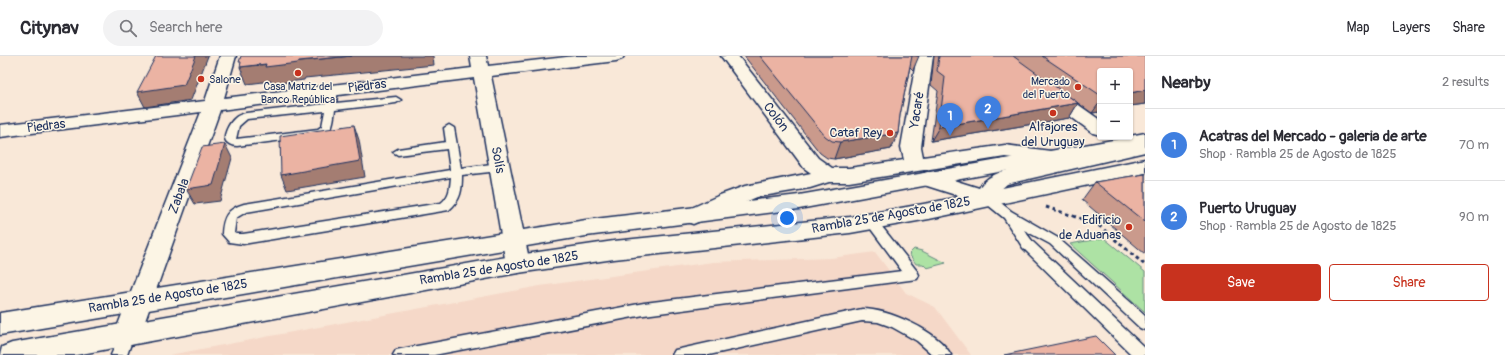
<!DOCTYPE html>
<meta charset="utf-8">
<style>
:root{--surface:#fff;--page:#f2f2f3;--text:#2b2b33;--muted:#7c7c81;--line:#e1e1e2;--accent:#c8321e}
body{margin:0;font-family:Pangolin,sans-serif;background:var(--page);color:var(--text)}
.controls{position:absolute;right:12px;top:12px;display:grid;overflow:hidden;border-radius:4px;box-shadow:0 1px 3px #0004}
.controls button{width:36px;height:36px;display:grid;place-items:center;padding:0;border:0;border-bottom:1px solid var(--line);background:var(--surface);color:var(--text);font:20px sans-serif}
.you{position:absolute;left:787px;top:162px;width:14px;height:14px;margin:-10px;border:3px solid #fff;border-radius:50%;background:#1a73e8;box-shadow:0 0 0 6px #1a73e833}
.badge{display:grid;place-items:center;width:26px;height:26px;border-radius:50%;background:var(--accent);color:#fff;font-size:13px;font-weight:700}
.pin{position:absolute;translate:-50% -33px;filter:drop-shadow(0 1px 2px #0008)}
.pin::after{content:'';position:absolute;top:21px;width:14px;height:12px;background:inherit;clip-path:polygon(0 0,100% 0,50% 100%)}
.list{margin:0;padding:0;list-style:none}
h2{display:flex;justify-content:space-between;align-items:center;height:52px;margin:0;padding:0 16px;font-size:17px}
h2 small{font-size:13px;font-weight:400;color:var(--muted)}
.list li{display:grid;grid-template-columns:26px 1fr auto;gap:12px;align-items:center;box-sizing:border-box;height:72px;padding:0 16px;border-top:1px solid var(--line)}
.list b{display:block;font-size:15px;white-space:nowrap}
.list p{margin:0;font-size:13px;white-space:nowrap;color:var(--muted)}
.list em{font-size:13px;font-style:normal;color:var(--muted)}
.actions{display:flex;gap:8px;padding:12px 16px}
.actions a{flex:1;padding:9px 0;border:1px solid var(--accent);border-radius:4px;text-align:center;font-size:14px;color:var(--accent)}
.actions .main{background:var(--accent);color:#fff}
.icon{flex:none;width:22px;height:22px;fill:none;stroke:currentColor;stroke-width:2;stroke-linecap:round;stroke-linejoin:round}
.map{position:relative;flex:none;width:1145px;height:299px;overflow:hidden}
header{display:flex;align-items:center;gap:24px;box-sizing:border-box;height:56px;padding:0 20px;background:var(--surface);border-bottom:1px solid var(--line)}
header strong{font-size:19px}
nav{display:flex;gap:22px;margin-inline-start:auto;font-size:14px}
.search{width:280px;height:36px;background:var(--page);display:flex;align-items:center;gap:10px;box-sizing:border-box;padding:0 14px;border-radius:22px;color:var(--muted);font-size:15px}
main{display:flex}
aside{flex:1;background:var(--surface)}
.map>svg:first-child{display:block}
.built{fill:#f5d8c8}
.green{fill:#ade2a4;stroke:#648881}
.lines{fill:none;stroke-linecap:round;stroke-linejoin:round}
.lane-casing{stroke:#1b2f5e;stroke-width:3}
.street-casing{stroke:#1b2f5e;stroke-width:3}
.primary-casing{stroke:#1b2f5e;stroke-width:3}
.path{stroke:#1b2f5e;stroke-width:3;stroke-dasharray:3.5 3.5;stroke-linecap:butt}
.lane{fill:#fcf5e5;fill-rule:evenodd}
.street{fill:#fcf5e5;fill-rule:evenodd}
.primary{fill:#fcf5e5;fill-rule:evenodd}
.wall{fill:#ca9a8c;stroke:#1b2f5e}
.shaded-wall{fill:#a47d72;stroke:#1b2f5e}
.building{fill:#ebb3a3;stroke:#1b2f5e}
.poi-dot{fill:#c8321e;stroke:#fcf5e5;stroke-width:1.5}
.labels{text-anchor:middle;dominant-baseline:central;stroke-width:3;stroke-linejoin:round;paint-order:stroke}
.far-poi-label{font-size:11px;fill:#1b2f5e;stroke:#fcf5e5;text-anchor:start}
.street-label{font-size:13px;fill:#1b2f5e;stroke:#fcf5e5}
.poi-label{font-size:13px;fill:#1b2f5e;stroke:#fcf5e5;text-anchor:end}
</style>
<header>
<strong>Citynav</strong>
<div class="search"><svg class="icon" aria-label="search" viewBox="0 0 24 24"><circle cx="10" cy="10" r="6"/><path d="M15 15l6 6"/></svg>Search here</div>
<nav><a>Map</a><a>Layers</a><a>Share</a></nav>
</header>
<main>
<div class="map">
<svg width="1145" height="299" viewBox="0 0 1145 299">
<rect width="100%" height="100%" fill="#f9e8d8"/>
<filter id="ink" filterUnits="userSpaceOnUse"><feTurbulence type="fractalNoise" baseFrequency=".025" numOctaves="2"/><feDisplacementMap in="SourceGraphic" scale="8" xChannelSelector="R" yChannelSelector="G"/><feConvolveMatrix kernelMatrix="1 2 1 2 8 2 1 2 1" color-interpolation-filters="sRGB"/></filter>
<g filter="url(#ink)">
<!-- built -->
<path class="built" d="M875,196L906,237L935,251L971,299H169L540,230L713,206L831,202Z"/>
<!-- green -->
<g class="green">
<path d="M1104,182L1145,216V256L1070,188Z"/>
<path d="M914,193L922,195L946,207L927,212L923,208H916L909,198Z"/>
</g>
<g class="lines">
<!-- lane casing -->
<g class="lane-casing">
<g id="lane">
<path d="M333,31L338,34L336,47L396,41L401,44L396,47L335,54C333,64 334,76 321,79L237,90C234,90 230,89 228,87C220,82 230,66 235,62C238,59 242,58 246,57L326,48L328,34ZM325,55L322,70L318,73L236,83L239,70L247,63Z"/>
<path d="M449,69L454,72L461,112L499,107L503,108L505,111L503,114L499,115L462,119C462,134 461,144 449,154L243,188L229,186L222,178C223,161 227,153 244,148L450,114L447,93L398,99L393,96L398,93L446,86L444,72ZM451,121C450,132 450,140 441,147L243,178H236L234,177L236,162L246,156Z"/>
<path d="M987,138L991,139L1011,155L1058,182L1145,259V274L1140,272L1050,188L1024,174L1033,186L1145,292V299H1132L1023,192L1004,162L983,145L981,142L983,139Z"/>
<path d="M871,161L875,162L917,215L919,219L917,223L644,259L434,299H393L396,294L401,293L644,247L902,215L865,165L867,162Z"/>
<path d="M862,253C888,253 939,275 951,299H933L917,285L892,271L878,266L862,265L709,299H672L675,294L680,293Z"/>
<path d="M127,273L132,275L134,279L127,299H111L122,275Z"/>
</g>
</g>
<!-- street casing -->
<g class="street-casing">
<g id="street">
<path d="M220,0H236L224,42L472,12L470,0H486L488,10L575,0H624L622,3L616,5L491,20L530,208L527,214L518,217L509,214L506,208L474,22L220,54L140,279L136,287L127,290L118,287L114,279L201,56L0,81V69L205,45Z"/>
<path d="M721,0H738L818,102L832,112H849L904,104L901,91L917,0H933L921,91L923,101L1005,89L1058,96L1061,100L1059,103L1145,84V96L1007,128L999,135L998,142L995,147L987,149L921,128L917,123L921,118L928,116L979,132C991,112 1025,111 1047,106L1005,101L849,126H829L810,132L757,141L693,168L685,165L682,160L685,155L720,139L745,130L811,117L804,112Z"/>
<path d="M1050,32L1056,33L1100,64V79L1093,77L1044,41L1041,37L1044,33Z"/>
</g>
</g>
<!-- primary casing -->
<g class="primary-casing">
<g id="primary">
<path d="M1145,77V89L799,153L586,180L0,279V257L586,164L799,139L1130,81V80Z"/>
<path d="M1145,103V117L929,163L850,177L614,203L518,217L76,299H0L2,291L12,287L518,199L614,185L850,161L929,147Z"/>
</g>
</g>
<!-- path -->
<path class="path" d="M1046,151L1097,168L1145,209"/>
<!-- lane -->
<use href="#lane" class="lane"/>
<!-- street -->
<use href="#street" class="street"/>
<!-- primary -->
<use href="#primary" class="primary"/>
</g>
<!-- wall -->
<g class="wall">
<path d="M744,0H919L913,14L910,11L900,59L898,77L891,93L834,103L827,102L820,97Z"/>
<path d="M934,0H1145V48L1130,50L1100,15V56L1092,57L1044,23L1078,47L1069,62L931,85L938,35L931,29Z"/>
<path d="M1145,118V198L1082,144L1095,126Z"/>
</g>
<!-- shaded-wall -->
<g class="shaded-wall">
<path d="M196,0H208L191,44L145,51L137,36Z"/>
<path d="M352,0H433L434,9L305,22L304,24L272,28L271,25L247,28L240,11Z"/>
<path d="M1145,34V48L1130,50V37Z"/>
<path d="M1100,46V56L1092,57Z"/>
<path d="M1078,47L1069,62L931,85L939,71Z"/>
<path d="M354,69L359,84L365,121L287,134L281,119Z"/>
<path d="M898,77L891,93L834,103L840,86Z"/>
<path d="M225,88L232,102L220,145L195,148L186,133Z"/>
</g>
<!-- building -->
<g class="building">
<path d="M156,0H196L184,29L137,36Z"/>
<path d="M241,0H352L299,5L298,7L265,11L266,8L240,11L241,6H239Z"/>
<path d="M760,0H912L900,59L898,77L840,86L832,85L825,80Z"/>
<path d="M939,0H1013L1078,47L939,71L945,21L937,15Z"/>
<path d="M1042,0H1145V34L1130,37V15H1100V39Z"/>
<path d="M354,69L360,105L281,119L280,80Z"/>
<path d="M225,88L213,129L186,133L202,91Z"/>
<path d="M1145,118V166L1095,126Z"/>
<path d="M1096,280L1115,299H1004Z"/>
</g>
</g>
<!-- markers -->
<g class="poi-dot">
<circle cx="298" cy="17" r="4"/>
<circle cx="201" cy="23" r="4"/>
<circle cx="1078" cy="31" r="4"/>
<circle cx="1053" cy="57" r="4"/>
<circle cx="890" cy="77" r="4"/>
<circle cx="1129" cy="171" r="4"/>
</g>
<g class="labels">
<!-- far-poi labels -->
<g class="far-poi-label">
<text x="209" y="23">Salone</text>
<text x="1070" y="25" text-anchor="end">Mercado<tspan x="1070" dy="13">del Puerto</tspan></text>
<text x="298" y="30" text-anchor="middle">Casa Matriz del<tspan x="298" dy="13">Banco República</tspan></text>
</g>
<!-- street labels -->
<g class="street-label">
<text transform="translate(367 30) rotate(-7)">Piedras</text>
<text transform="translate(917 54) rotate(-81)">Yacaré</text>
<text transform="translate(776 61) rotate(53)">Colón</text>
<text transform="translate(46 70) rotate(-7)">Piedras</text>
<text transform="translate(498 104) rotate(79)">Solís</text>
<text transform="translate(179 140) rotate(-69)">Zabala</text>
<text transform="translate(891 159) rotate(-10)">Rambla 25 de Agosto de 1825</text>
<text transform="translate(499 212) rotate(-9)">Rambla 25 de Agosto de 1825</text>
<text transform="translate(168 240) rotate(-9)">Rambla 25 de Agosto de 1825</text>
</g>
<!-- poi labels -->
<g class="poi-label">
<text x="1053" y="71" text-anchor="middle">Alfajores<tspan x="1053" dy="15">del Uruguay</tspan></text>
<text x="882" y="77">Cataf Rey</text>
<text x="1121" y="164">Edificio<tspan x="1121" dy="15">de Aduanas</tspan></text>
</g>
</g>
</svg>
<div class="controls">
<button>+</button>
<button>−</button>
</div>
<div class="you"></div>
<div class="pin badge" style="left:950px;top:80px;background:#3f7fe0">1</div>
<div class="pin badge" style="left:988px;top:73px;background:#3f7fe0">2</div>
</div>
<aside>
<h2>Nearby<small>2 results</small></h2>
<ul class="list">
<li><span class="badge" style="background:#3f7fe0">1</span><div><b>Acatras del Mercado - galeria de arte</b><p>Shop · Rambla 25 de Agosto de 1825</p></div><em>70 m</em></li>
<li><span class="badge" style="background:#3f7fe0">2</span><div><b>Puerto Uruguay</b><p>Shop · Rambla 25 de Agosto de 1825</p></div><em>90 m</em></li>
</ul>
<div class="actions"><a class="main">Save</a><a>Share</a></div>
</aside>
</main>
